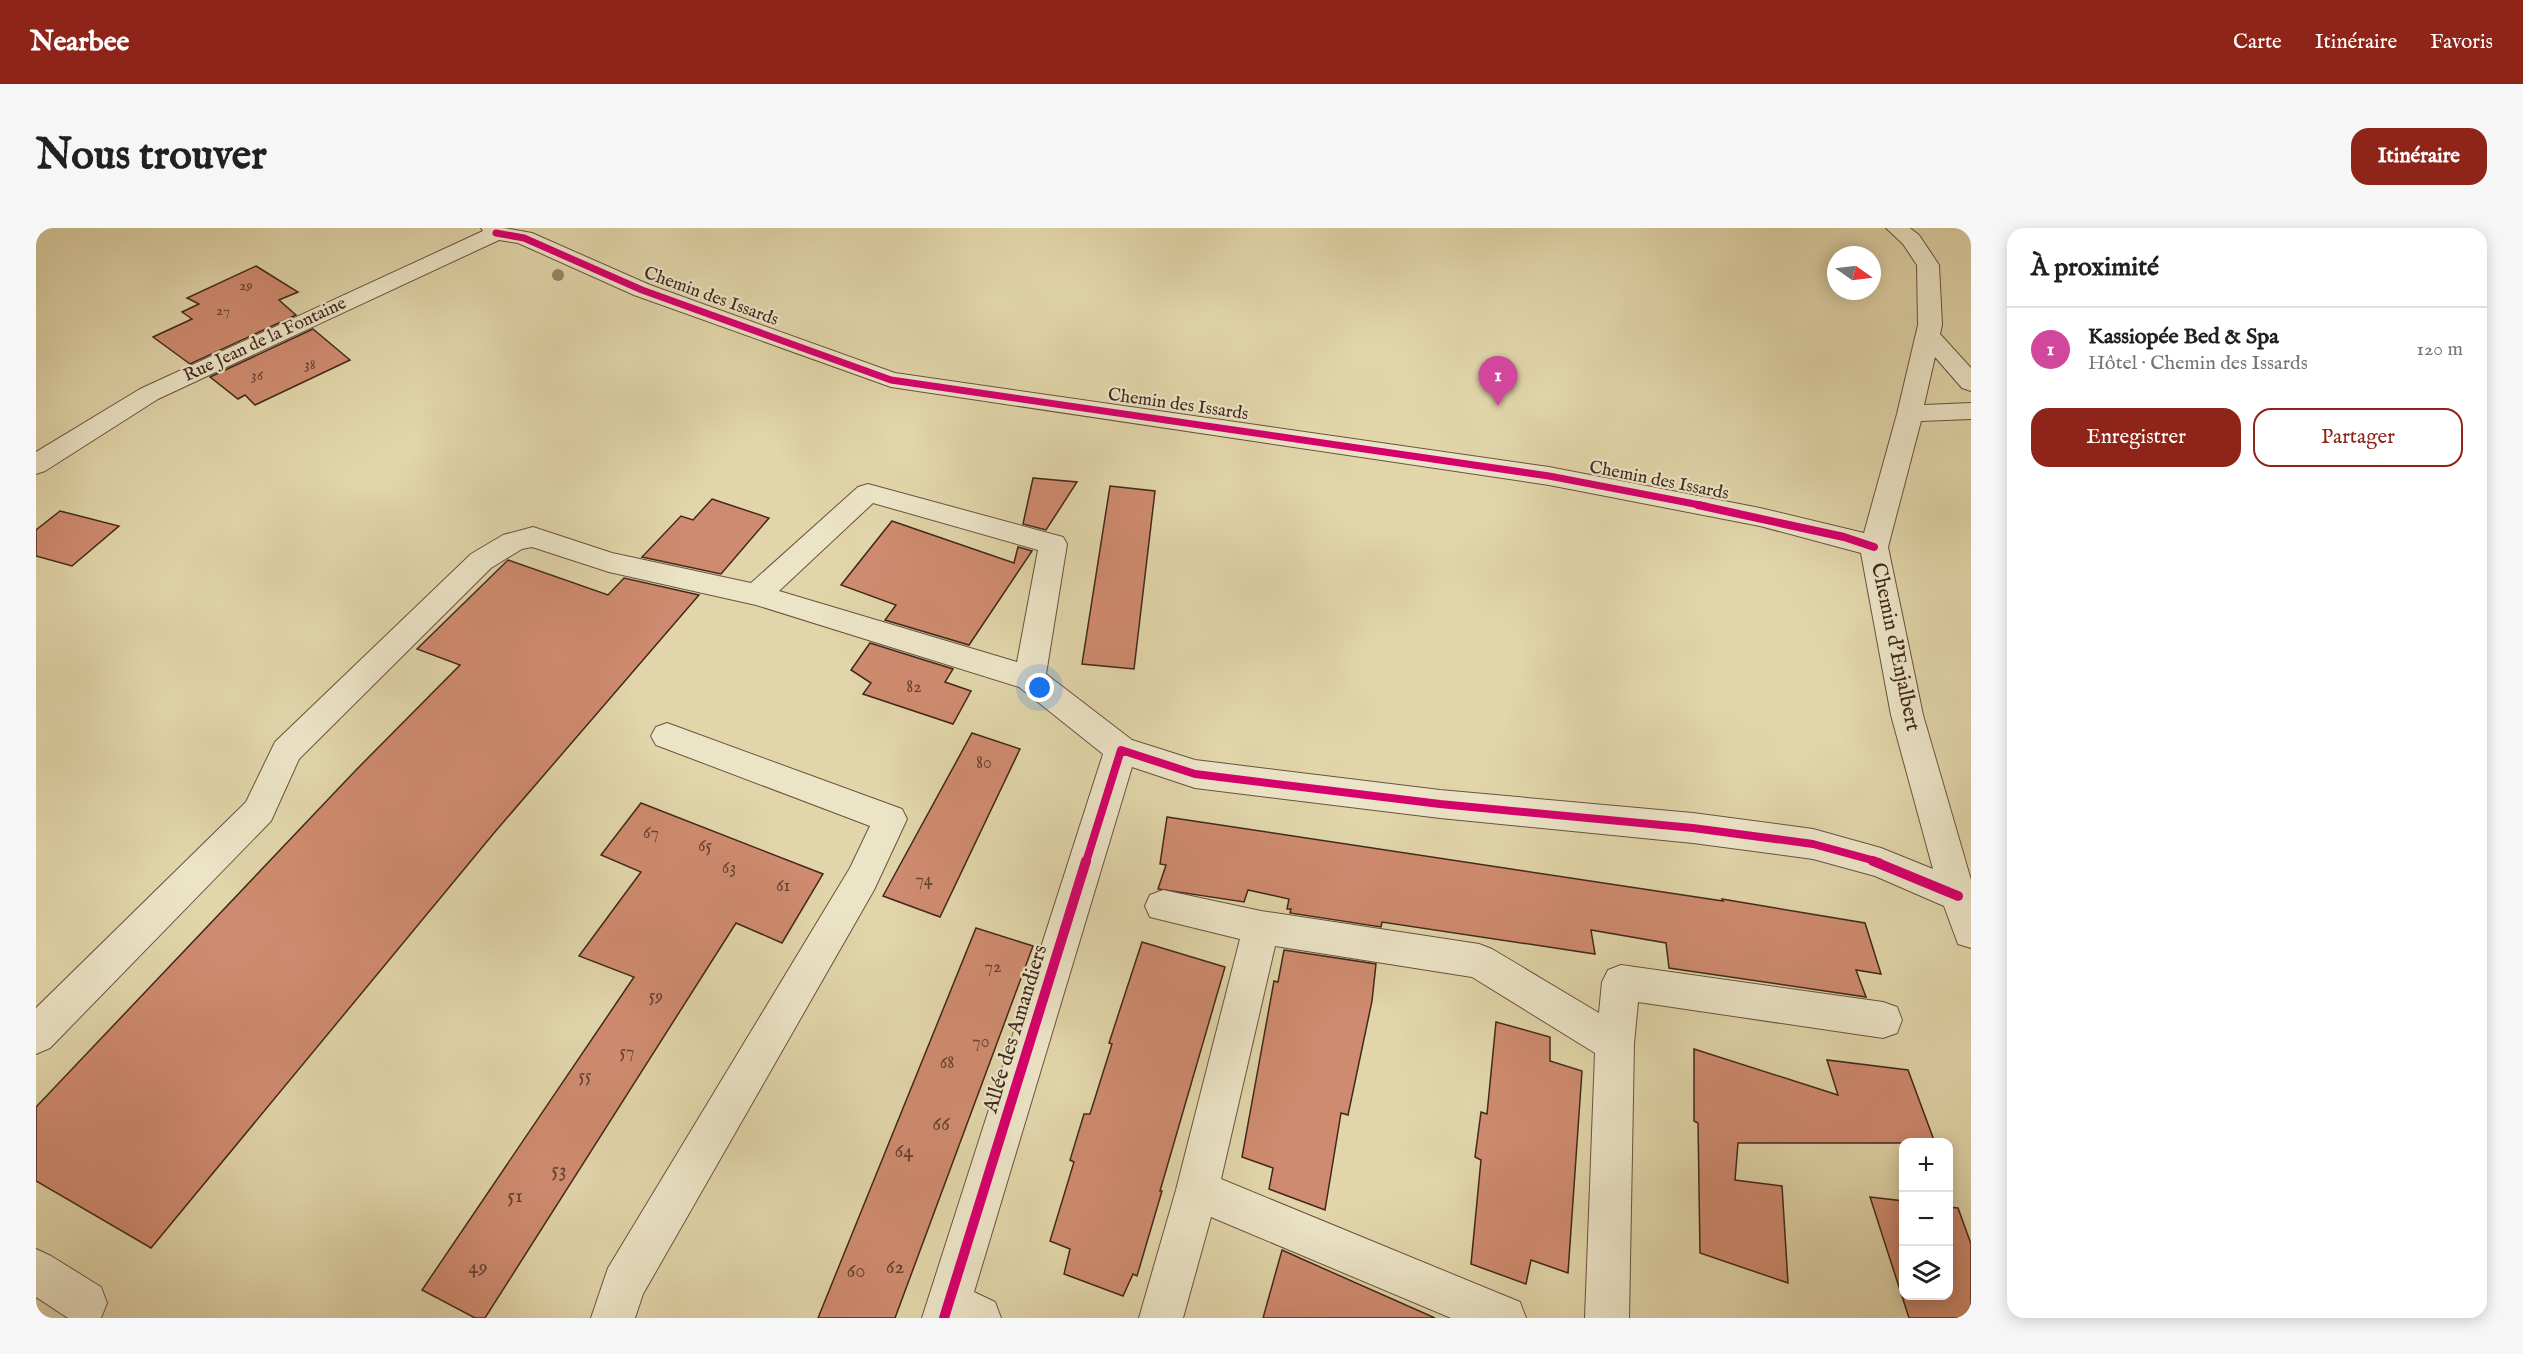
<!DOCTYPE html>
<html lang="fr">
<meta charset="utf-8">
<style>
:root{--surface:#fff;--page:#f6f6f6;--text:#202124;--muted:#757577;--line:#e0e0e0;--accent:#8f2418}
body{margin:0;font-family:"IM FELL English",serif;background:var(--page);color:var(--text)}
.controls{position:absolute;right:18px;bottom:18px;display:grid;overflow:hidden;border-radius:12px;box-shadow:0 3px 15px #0003}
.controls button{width:54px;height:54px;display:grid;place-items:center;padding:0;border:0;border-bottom:2px solid var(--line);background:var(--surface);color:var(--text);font:30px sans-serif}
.compass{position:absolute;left:1791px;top:18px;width:54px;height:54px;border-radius:50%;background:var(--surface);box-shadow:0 3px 15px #0003;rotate:104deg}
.you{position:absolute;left:1004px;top:460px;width:21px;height:21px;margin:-15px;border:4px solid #fff;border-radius:50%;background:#1a73e8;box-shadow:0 0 0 9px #1a73e833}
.badge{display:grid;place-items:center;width:39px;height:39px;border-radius:50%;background:var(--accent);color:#fff;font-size:20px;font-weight:700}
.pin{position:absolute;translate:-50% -50px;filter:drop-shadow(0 2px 3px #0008)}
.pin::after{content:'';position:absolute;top:32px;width:21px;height:18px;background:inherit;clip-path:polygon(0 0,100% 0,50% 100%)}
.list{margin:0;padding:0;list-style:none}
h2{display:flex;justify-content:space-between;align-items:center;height:78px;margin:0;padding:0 24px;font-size:26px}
h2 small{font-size:20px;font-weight:400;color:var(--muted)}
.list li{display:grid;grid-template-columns:39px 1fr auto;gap:18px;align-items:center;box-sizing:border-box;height:84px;padding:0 24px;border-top:2px solid var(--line)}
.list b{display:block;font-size:22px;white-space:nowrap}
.list p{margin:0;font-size:20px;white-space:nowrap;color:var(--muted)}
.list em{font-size:20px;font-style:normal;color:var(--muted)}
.actions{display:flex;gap:12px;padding:18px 24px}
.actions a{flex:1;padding:14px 0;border:2px solid var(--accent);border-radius:18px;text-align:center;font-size:21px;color:var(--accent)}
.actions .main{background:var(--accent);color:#fff}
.icon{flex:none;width:33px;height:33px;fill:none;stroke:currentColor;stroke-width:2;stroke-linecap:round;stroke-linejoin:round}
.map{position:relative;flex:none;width:1935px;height:1090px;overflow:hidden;border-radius:18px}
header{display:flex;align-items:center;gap:36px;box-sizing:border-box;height:84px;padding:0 30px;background:var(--accent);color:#fff}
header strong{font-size:28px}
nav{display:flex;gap:33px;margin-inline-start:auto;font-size:21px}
.intro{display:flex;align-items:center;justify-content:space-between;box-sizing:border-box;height:144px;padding:0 36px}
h1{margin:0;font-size:42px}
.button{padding:15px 27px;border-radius:18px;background:var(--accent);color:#fff;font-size:21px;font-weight:700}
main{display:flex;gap:36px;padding:0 36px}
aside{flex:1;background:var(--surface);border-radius:18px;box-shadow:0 3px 15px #0003}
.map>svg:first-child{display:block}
.building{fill:#cf8b6f;stroke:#41281c;stroke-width:1.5}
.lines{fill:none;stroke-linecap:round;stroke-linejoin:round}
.minor-casing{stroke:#69533f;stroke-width:2}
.minor{fill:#ece4c7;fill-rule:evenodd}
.cycleway-far2-casing{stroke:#ece4c7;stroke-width:10}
.cycleway-far1-casing{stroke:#ece4c7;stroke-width:12}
.cycleway-casing{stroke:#ece4c7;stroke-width:14}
.cycleway-far2{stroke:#d6006c;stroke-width:7}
.cycleway-far1{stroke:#d6006c;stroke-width:8}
.cycleway{stroke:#d6006c;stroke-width:10}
.tree{fill:#958668}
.labels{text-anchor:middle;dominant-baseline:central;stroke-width:4.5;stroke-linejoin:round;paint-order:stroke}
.far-number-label{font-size:15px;fill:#644131}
.far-street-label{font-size:18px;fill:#41281c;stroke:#ece4c7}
.number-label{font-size:18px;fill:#644131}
.street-label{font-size:21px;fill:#41281c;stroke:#ece4c7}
.near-number-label{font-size:21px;fill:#644131}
</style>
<header>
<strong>Nearbee</strong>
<nav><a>Carte</a><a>Itinéraire</a><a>Favoris</a></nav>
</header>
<div class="intro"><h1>Nous trouver</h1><a class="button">Itinéraire</a></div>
<main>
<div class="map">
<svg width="1935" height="1090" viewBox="0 0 1935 1090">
<rect width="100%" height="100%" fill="#e1d5a9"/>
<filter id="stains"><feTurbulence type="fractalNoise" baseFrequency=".00333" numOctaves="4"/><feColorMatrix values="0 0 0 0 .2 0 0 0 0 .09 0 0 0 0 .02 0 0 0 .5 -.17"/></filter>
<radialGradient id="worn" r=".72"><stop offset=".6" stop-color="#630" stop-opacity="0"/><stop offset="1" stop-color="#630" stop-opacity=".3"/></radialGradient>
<!-- building -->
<g class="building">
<path d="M220,38L262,64L243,72L260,87L154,136L117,109L156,91L146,84L163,76L151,70Z"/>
<path d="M277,101L314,132L219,177L209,167L202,171L174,149Z"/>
<path d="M997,250L1041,254L1010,302L987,296Z"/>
<path d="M1074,258L1119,263L1098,441L1046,436Z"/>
<path d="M676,271L733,290L685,346L606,329L645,288L657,292Z"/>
<path d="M24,283L83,298L36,338L0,328V302Z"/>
<path d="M856,293L978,335L982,319L996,323L933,417L849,392L860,377L805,357Z"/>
<path d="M472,332L572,367L588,350L663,367L458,605L115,1020L0,953V879L320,542L424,437L381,421Z"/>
<path d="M834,415L917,441L909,454L935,463L917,496L827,466L835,455L815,442Z"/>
<path d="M936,505L984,521L904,689L847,668Z"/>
<path d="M605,575L787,646L746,715L700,695L449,1090H439L386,1062L598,749L543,728L605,644L565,627Z"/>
<path d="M1131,589L1687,673L1686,671L1829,695L1845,746L1820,742L1830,769L1633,740L1630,715L1555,702L1559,726L1346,694L1345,699L1254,685L1255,681H1251L1253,671L1212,662L1208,674L1122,661L1130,637L1124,636Z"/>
<path d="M940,700L997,718L859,1090H782Z"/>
<path d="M1106,714L1189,739L1124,963H1126L1101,1048L1097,1046L1087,1068L1028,1046L1034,1021L1014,1013L1038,934L1034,932L1048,886H1054L1076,816L1073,815Z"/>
<path d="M1248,722L1340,736L1336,773L1312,887L1305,885L1289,982L1233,961L1237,940L1206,929L1238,753L1242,754Z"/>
<path d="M1460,794L1514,809V833L1546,843L1532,1045L1495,1032L1490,1056L1435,1036L1445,932L1439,929L1445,884L1451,886Z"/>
<path d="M1658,821L1802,867L1791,832L1872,842L1899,915H1702L1699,952L1746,958L1752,1055L1664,1025L1662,895L1658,893Z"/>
<path d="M1834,969L1868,973V1068H1912V979L1922,980L1935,1016V1090H1873Z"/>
<path d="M1246,1022L1266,1031L1399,1090H1227Z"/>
</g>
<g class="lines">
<!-- minor casing -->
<g class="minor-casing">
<g id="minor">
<path d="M445,0H468L496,5L614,57L859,145L1513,239L1724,280L1828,305L1861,186L1882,97L1881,37L1867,16L1850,0H1874L1883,7L1903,37L1906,97L1904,106L1935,140V163L1926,160L1899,129L1888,177L1935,175V191L1885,193L1852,319L1887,487L1935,652V720L1922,716L1908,678L1839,648L1777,631L1657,615L1404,590L1159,560L1096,539L938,1064L959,1074L965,1090H886L1067,526L983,459L720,377L573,344L496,319L486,321L455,340L263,531L235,593L14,820L0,826V780L210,574L239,514L435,326L467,307L497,299L576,325L715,355L822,259L832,256L1027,309L1031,316L1010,446L1096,512L1159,532L1404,562L1657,585L1777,601L1845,620L1897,641L1855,487L1825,325L1724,298L1513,257L855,159L598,67L482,15L463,12L122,171L9,243L0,246V224L104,161L447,3ZM837,275L1002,322L981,434L743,363Z"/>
<path d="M631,495L866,581L871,591L838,662L607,1066L599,1090H555L572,1040L814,640L834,598L620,517L615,508L620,499Z"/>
<path d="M1127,662L1225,683L1443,716L1456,721L1563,785L1566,754L1572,742L1585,737L1847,774L1861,779L1866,792L1861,805L1847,810L1602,774L1598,816L1593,1090H1549L1559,825L1436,749L1239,718L1185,951L1484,1074L1490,1090H1415L1175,989L1147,1090H1103L1140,962L1204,711L1114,689L1109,678L1114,667Z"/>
<path d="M0,1021L15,1028L65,1059L71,1075L65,1090H32L0,1069Z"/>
</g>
</g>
<!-- minor -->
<use href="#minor" class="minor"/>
<!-- cycleway-far2 casing -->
<g class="cycleway-far2-casing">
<path id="cycleway-far2" d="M460,5L488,10L606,62L855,152L1513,248L1669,278"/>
</g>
<!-- cycleway-far1 casing -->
<g class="cycleway-far1-casing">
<g id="cycleway-far1">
<path d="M1662,277L1808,309L1838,319"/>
<path d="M1050,634L1085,522L1159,546L1404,576L1657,600L1777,616L1843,634"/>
</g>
</g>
<!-- cycleway casing -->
<g class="cycleway-casing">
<g id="cycleway">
<path d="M1837,633L1922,668"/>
<path d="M908,1090L1050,633"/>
</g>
</g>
<!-- cycleway-far2 -->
<use href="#cycleway-far2" class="cycleway-far2"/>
<!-- cycleway-far1 -->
<use href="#cycleway-far1" class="cycleway-far1"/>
<!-- cycleway -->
<use href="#cycleway" class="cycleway"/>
</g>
<!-- trees -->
<circle class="tree" cx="522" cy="47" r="6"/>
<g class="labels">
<!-- far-number labels -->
<g class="far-number-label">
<text x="210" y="57">29</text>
<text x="187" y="82">27</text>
<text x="274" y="136">38</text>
<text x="221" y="147">36</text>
</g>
<!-- far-street labels -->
<g class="far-street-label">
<text transform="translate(675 69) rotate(20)">Chemin des Issards</text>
<text transform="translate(229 112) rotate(-25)">Rue Jean de la Fontaine</text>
<text transform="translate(1142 177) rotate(8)">Chemin des Issards</text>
<text transform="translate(1623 253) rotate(11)">Chemin des Issards</text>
</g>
<!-- number labels -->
<g class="number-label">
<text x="878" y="459">82</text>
<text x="948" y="535">80</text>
<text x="615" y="605">67</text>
<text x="669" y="618">65</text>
<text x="693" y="640">63</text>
<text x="888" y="652">74</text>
<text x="747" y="658">61</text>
<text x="957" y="739">72</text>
<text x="620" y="768">59</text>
<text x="945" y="814">70</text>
<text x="591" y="824">57</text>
<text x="911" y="835">68</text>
<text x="549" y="848">55</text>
</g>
<!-- street labels -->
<g class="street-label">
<text transform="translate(1859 419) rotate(78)">Chemin d'Enjalbert</text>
<text transform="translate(980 801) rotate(-73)">Allée des Amandiers</text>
</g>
<!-- near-number labels -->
<g class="near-number-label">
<text x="905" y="896">66</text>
<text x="868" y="923">64</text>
<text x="523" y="942">53</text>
<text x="479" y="968">51</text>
<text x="442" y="1039">49</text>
<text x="859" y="1039">62</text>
<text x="820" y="1043">60</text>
</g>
</g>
<rect width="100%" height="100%" filter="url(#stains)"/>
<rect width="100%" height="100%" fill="url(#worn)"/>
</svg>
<div class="controls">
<button>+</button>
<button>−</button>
<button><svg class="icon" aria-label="layers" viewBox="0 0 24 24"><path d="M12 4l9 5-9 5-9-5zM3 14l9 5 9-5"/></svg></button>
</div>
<svg class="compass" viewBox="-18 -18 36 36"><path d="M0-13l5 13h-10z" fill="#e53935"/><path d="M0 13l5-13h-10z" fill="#757577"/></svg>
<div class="you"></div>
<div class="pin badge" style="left:1462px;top:178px;background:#d1479c">1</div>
</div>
<aside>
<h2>À proximité<small></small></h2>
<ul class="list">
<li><span class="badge" style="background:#d1479c">1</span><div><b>Kassiopée Bed &amp; Spa</b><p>Hôtel · Chemin des Issards</p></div><em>120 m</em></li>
</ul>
<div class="actions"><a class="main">Enregistrer</a><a>Partager</a></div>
</aside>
</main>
